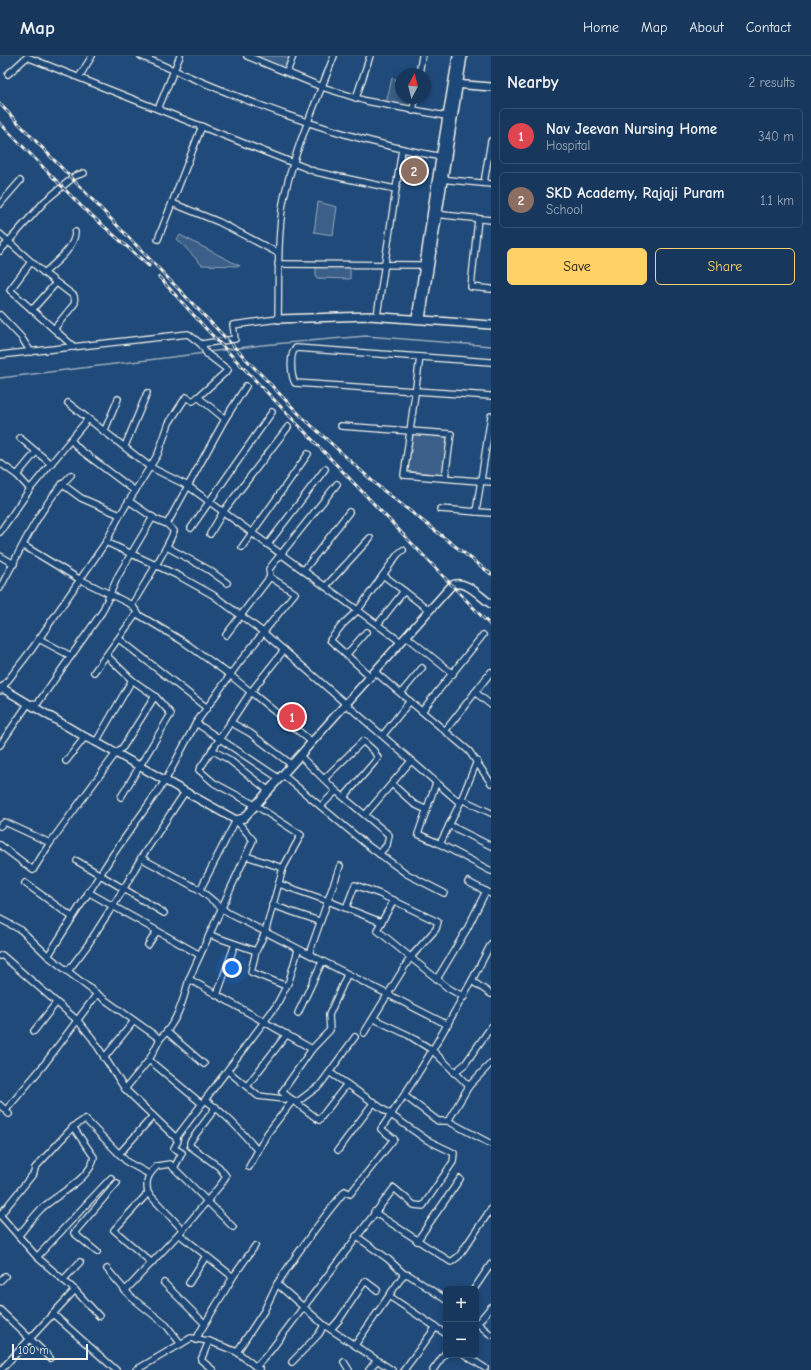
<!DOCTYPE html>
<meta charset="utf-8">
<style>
:root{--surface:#17385c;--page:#244365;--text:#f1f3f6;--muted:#9eacbb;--line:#365272;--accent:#ffd166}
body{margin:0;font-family:"Comic Neue",sans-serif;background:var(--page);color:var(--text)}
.controls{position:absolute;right:12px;bottom:12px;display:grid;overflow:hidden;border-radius:6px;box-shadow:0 2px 6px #0003}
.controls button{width:36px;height:36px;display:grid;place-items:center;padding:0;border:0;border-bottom:1px solid var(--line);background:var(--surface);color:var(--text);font:20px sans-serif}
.compass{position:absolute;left:395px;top:12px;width:36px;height:36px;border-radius:50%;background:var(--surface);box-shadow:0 2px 6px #0003;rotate:7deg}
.scale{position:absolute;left:12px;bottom:10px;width:76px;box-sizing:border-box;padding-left:4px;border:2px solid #f4f1e8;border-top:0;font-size:11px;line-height:14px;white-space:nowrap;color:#f4f1e8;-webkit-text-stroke:3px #1f4a7a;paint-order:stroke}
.you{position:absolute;left:232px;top:912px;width:14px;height:14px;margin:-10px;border:3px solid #fff;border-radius:50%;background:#1a73e8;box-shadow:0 0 0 6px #1a73e833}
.badge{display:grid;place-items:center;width:26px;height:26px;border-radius:50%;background:var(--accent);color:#fff;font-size:13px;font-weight:700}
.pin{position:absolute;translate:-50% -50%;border:2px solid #fff;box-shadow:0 1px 4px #0006}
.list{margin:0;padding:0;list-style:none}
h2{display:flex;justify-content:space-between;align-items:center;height:52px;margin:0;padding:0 16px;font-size:17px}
h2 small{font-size:13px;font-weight:400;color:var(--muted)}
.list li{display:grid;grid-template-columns:26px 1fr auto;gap:12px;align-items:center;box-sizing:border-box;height:56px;margin:0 8px 8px;padding:0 8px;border:1px solid var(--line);border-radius:6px}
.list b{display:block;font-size:15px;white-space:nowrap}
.list p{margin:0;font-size:13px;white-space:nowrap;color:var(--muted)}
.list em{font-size:13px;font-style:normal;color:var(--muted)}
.actions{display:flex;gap:8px;padding:12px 16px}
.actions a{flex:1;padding:9px 0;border:1px solid var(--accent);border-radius:6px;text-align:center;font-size:14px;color:var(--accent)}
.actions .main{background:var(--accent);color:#111}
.map{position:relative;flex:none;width:491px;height:1314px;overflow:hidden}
header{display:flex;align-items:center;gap:24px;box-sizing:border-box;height:56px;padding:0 20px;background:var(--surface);border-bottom:1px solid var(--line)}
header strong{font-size:19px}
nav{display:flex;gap:22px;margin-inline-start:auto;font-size:14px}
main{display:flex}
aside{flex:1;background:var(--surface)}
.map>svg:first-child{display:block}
.green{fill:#3a5f88;stroke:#97a8b8}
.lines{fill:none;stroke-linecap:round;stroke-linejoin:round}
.stream{stroke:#9cacbb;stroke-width:1.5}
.minor-casing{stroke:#f4f1e8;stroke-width:8}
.tertiary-casing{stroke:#f4f1e8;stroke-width:10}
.minor{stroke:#1f4a7a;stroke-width:5.5}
.tertiary{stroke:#1f4a7a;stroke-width:7}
.rail-casing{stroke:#f4f1e8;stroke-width:3}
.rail{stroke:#1f4a7a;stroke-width:1.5;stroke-dasharray:4.5;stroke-linecap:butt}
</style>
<header>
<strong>Map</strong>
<nav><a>Home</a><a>Map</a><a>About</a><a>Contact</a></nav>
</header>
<main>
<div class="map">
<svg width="491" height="1314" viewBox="0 0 491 1314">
<rect width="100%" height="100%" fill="#1f4a7a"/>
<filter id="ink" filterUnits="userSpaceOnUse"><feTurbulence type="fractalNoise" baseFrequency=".025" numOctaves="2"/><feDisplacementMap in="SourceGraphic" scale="8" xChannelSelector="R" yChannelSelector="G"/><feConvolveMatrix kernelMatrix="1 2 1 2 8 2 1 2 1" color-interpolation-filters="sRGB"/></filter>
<g filter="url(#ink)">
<!-- green -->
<g class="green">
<path d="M255,0H289L285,12Z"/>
<path d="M392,22L401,25V42H411L410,51L386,47Z"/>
<path d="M318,146L337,151L333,179L314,176Z"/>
<path d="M180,179L240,210L202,209L177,183Z"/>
<path d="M316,210L350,211V223L316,222Z"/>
<path d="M412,378L447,381L443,419L408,415Z"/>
</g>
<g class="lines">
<!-- stream -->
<g class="stream">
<path d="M208,296L262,289L366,280L491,290"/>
<path d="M0,322L205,297"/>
</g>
<!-- minor casing -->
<g class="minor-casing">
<g id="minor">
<path d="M141,0C239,43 337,83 443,101"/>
<path d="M247,0L322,31L366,45L451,61"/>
<path d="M287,16L293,0"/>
<path d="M8,18L27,1L316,116L395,133"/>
<path d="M419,18L422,0"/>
<path d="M79,21L92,0"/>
<path d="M356,42L370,0"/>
<path d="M158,53L180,0"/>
<path d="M413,55L415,42"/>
<path d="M440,123L491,128"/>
<path d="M484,127L491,85"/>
<path d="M172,147L219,166L278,197"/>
<path d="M0,148L20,125"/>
<path d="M434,158L491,164"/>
<path d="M478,163L471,231L491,233"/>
<path d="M0,178L44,217L74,240L75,247L54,273"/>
<path d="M158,183L202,70"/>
<path d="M0,195L45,145L75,120L84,117"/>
<path d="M31,206L10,234L74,291"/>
<path d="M278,208L426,209"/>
<path d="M44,217C55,207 75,192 75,176"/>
<path d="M32,254L56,227"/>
<path d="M0,259L21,281L31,296"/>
<path d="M377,260L402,93"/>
<path d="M201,288L235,283L233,269L278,263C279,224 277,185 283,147C292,99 316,47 334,0"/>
<path d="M0,299L188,278L201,288L207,298L228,314L198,341L225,363L246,330"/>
<path d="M420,301L404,419L491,426"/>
<path d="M491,306L296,292C289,297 291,320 295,327L491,340"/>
<path d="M68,347L150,411L188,430L401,586"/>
<path d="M341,370L451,378L445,422"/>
<path d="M104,376L118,343"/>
<path d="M20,382L51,408"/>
<path d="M71,384L79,393L135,435"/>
<path d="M125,390L147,337"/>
<path d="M0,407L17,419L30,433"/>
<path d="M17,419L36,396"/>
<path d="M62,428L81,442L120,459"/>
<path d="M129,445L155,463L167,468L174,475C163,501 146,524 132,549"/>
<path d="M440,453L491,457"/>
<path d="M476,456L491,360"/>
<path d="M167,468L225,363"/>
<path d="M191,472L272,356"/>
<path d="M0,476L30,433L88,363"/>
<path d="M210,478L223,456L288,371"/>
<path d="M106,486L179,520L213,539L263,576L460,747L477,705"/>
<path d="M268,488L325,413"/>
<path d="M26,491L79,523L132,549L139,559L184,586L230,619L312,686"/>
<path d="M167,491L209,514L227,527"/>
<path d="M242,491L308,398"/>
<path d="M0,500L14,508"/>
<path d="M304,514L349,456"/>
<path d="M383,519L429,554"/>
<path d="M326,530L370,482"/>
<path d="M0,532C21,494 40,449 71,419"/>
<path d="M378,568L404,535"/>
<path d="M226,579L270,521"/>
<path d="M406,580L453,618"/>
<path d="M39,583L71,600"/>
<path d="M119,583L207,652"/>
<path d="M284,594L250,637L199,714L214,727L255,749L301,779L283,812L265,877L256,895L251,916L286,930"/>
<path d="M347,598L366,576"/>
<path d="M107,600L132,624L155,640L171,658L121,741"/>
<path d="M94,616L137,557"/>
<path d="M375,616L469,695L491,727"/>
<path d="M371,621L330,584L343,568L358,554L398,498L403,494"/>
<path d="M0,631L2,632L32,593L106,486L120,459L158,398L169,367L186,341L193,345L198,341"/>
<path d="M475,636L491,649"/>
<path d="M401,637L422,612"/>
<path d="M422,655L483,579"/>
<path d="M230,666L250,677L292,709"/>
<path d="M196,667L280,723"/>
<path d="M445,675L491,616"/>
<path d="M383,679L410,645"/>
<path d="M96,686L132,624"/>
<path d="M0,689L28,648L38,647L102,556L118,520L153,461"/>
<path d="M212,694L228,703L269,735"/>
<path d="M300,700L336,735L389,779L387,789L379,798"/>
<path d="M66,705L85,681"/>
<path d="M283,719L367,789L407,818L444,837"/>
<path d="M324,723L363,685L374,695L378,702L344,741"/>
<path d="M436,727L418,778L440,788"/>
<path d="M392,728L414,748L427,754"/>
<path d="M461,743L491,757"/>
<path d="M460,747L440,788L491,815"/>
<path d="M321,750L336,735"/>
<path d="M365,759L411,705"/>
<path d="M449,769L491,790"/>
<path d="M0,770L5,766L50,787"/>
<path d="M0,789L33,814L50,787L116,697L123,691L155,640"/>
<path d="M246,800L283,812"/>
<path d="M141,802L200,834L228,857L448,969"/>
<path d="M77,805L164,857"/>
<path d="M468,826L491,838"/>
<path d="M25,827L72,861"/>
<path d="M279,828L328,845L381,866"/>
<path d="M200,834L236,764L253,784L189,923L312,993L282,1036L319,1064L347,1028L427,1084L454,1097L453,1106L423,1150L414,1149L394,1132L271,1294L256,1311"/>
<path d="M88,836L200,899"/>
<path d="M394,844L377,874L448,932L464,941"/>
<path d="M272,849L319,865"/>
<path d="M346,852L355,829L380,838L438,866L436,873L410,902L364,977"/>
<path d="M0,863L21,874L48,900"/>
<path d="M210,879L256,895"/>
<path d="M148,889L157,875"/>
<path d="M309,898L340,810"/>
<path d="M0,900L2,899L78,965L92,982L125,1033L176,1082L276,950L289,925L298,894"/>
<path d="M68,915L87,890L123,834L141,802L185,736"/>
<path d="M437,923L467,873L486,835"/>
<path d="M472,925L491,938"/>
<path d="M97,938L160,983C177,966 183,946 189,923"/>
<path d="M217,939L235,888"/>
<path d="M298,957L322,906"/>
<path d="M374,963L408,979L432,994L469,1030"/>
<path d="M34,975L56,947"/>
<path d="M167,976L204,1008"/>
<path d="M312,993L330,974L329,959L347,919"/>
<path d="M104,1002L134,965"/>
<path d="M149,1004L202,1048"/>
<path d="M228,1015L258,1040L292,1044"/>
<path d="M454,1017L465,1008L491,971"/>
<path d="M332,1018L347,1028"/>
<path d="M247,1030L287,978"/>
<path d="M125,1033L149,1004L160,983"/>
<path d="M405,1040L438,1065H448L491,1088"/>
<path d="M205,1044C226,1058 241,1075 258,1095"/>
<path d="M296,1047L320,1029L355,981"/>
<path d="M0,1049L9,1058"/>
<path d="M6,1054L43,1010L97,938L48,900L114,797L165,725L196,667L238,608L295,537L270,521L269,513L337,428"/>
<path d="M448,1065L469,1030L491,1007"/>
<path d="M338,1094L374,1046"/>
<path d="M119,1098L153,1060"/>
<path d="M249,1111L267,1078L293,1044"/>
<path d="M174,1112L182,1097L174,1092L178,1085L176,1082"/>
<path d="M148,1137C145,1124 148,1119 157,1110L170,1108L233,1171"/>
<path d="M374,1156L451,1206L459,1200L491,1153"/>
<path d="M0,1159L34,1117L35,1112L73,1071L85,1063L127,1106L149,1118"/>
<path d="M0,1159L37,1201L75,1234L99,1260"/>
<path d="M179,1178L233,1221"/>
<path d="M19,1179C26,1171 33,1161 41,1153C56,1139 92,1122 94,1101L73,1071"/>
<path d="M356,1180L388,1203L404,1218L409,1219L446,1244"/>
<path d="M417,1185L460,1123"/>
<path d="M97,1196L74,1177L117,1127"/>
<path d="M37,1201L111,1122"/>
<path d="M152,1207L114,1174L148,1137L183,1174"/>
<path d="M107,1213L131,1241L166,1269L181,1288"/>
<path d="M63,1224L80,1206"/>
<path d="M0,1225L5,1220"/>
<path d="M164,1227L204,1267"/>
<path d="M189,1227L206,1200"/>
<path d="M277,1228C298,1196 320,1165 345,1135L350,1138L394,1083L381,1073C423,1014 458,952 491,888"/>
<path d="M474,1233L491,1208"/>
<path d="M125,1235L187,1169L222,1127L226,1120L219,1111L190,1090V1086L216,1051"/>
<path d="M389,1240L446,1278"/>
<path d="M0,1254L50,1302"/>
<path d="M53,1258L116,1314"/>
<path d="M476,1266L491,1279"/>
<path d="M476,1269L491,1251"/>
<path d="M331,1273L339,1264L365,1225L377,1234"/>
<path d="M196,1284L200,1276L233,1221L255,1190"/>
<path d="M209,1285L201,1304L213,1314"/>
<path d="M355,1289L404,1218"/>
<path d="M237,1296L260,1314"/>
<path d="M465,1299L485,1312"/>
<path d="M292,1306L319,1278L324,1269"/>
<path d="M344,1306L349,1314"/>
<path d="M1,1314L75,1234"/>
<path d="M136,1314L191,1282L209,1285L237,1296L264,1255L277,1228L324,1269L392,1314"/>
<path d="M369,1314L377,1304"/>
<path d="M404,1314L436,1271"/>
<path d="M433,1314L446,1296"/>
</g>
</g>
<!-- tertiary casing -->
<g class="tertiary-casing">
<g id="tertiary">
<path d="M454,28L491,31"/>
<path d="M278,263L369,260L491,269"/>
<path d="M416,263L436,127L457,0"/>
<path d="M421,263L463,0"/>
<path d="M0,634L2,632L85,681L96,686L236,764L244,762L452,529C466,523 480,541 491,548"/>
</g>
</g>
<!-- minor -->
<use href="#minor" class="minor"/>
<!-- tertiary -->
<use href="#tertiary" class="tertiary"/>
<!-- rail casing -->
<g class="rail-casing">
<g id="rail">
<path d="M0,48L301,360L379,431L491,518"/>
<path d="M0,67L82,151L149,210"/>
<path d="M159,221L209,276L491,570"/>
</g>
</g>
<!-- rail -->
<use href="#rail" class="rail"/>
</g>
</g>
</svg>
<div class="controls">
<button>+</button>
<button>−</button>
</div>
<svg class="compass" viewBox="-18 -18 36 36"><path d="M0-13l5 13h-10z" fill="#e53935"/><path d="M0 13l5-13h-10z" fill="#9eacbb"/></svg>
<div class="scale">100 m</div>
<div class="you"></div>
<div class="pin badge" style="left:292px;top:661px;background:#e0444e">1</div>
<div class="pin badge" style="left:414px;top:115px;background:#8d6e63">2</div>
</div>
<aside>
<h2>Nearby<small>2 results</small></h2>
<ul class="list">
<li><span class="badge" style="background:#e0444e">1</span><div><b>Nav Jeevan Nursing Home</b><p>Hospital</p></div><em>340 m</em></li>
<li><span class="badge" style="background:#8d6e63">2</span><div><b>SKD Academy, Rajaji Puram</b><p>School</p></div><em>1.1 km</em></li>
</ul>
<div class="actions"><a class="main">Save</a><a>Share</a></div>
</aside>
</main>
